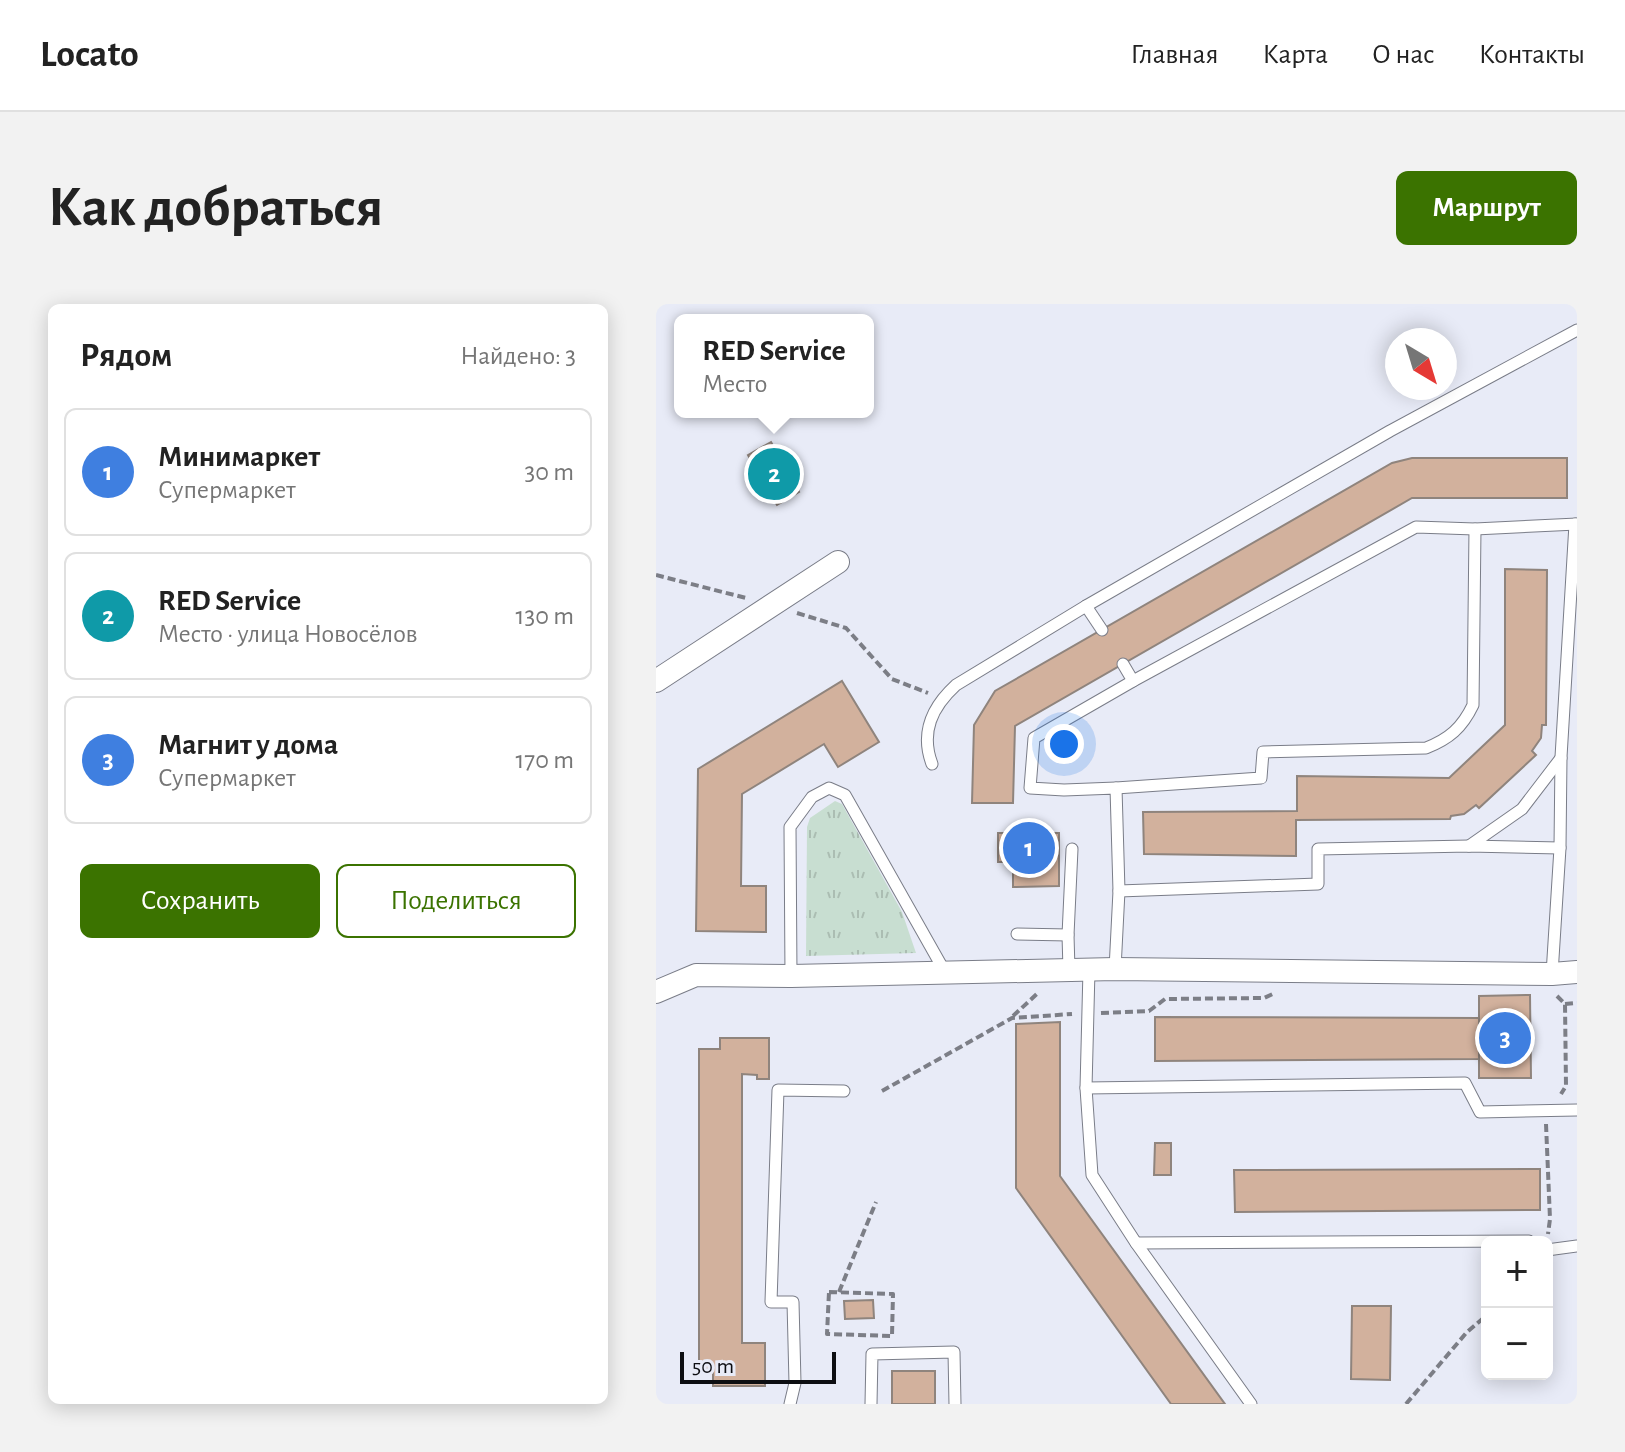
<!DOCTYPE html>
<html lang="ru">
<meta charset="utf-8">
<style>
:root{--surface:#fff;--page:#f2f2f2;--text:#222;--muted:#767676;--line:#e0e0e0;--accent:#3b7300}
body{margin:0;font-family:"Alegreya Sans",sans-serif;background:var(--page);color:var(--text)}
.controls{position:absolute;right:24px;bottom:24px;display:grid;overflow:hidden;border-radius:12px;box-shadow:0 4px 20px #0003}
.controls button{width:72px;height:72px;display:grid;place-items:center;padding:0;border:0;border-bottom:2px solid var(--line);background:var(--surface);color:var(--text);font:40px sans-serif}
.compass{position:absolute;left:729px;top:24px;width:72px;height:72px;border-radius:50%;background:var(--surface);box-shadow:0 4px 20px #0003;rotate:142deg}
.scale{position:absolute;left:24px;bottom:20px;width:156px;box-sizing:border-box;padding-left:8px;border:4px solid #0d0e12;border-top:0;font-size:22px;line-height:28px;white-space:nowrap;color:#0d0e12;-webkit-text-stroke:6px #e8ebf7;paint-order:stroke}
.you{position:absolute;left:408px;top:440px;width:28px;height:28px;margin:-20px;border:6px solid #fff;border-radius:50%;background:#1a73e8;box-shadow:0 0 0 12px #1a73e833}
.badge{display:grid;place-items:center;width:52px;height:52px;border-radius:50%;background:var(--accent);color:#fff;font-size:26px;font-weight:700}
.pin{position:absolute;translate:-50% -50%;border:4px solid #fff;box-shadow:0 2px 8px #0006}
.popup{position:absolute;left:18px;top:10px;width:200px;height:104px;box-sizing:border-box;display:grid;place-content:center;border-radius:12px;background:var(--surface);filter:drop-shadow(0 2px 6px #0005);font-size:26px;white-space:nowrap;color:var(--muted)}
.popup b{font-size:30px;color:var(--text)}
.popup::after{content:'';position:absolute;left:50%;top:100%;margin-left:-16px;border:16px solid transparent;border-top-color:var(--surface)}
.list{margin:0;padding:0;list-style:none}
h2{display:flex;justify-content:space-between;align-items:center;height:104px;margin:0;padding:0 32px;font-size:34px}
h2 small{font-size:26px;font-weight:400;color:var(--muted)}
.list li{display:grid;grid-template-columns:52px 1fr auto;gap:24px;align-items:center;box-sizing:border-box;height:128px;margin:0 16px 16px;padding:0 16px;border:2px solid var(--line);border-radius:12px}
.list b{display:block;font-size:30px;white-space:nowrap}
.list p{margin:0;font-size:26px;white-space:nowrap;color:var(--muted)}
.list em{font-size:26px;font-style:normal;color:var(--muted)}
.actions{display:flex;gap:16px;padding:24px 32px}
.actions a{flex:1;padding:18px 0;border:2px solid var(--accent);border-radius:12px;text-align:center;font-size:28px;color:var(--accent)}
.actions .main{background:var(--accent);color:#fff}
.map{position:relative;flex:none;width:921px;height:1100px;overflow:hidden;border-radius:12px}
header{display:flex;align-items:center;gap:48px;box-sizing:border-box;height:112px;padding:0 40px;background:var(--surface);border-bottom:2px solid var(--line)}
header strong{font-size:38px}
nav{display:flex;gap:44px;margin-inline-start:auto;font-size:28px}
.intro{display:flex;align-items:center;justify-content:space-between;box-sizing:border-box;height:192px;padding:0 48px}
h1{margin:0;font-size:56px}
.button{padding:20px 36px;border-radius:12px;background:var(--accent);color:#fff;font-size:28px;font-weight:700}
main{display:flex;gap:48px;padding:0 48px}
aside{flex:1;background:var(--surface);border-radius:12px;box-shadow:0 4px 20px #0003}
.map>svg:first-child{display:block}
.grass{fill:url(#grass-tufts)}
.building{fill:#d2b19d;stroke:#8f847d;stroke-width:2}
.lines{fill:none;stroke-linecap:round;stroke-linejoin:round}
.lane-casing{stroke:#7a7d88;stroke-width:13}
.street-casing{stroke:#7a7d88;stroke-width:24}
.path{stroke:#7c7e86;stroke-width:4;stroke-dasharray:8 4;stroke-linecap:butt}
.lane{stroke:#fff;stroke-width:11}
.street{stroke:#fff;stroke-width:22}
</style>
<header>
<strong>Locato</strong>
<nav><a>Главная</a><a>Карта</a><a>О нас</a><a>Контакты</a></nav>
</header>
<div class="intro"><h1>Как добраться</h1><a class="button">Маршрут</a></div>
<main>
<aside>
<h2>Рядом<small>Найдено: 3</small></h2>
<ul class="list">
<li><span class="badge" style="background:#3f7fe0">1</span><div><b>Минимаркет</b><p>Супермаркет</p></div><em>30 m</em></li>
<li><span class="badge" style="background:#0f9aa8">2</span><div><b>RED Service</b><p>Место · улица Новосёлов</p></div><em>130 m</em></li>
<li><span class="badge" style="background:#3f7fe0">3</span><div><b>Магнит у дома</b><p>Супермаркет</p></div><em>170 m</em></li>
</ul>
<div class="actions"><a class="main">Сохранить</a><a>Поделиться</a></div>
</aside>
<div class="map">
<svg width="921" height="1100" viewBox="0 0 921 1100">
<defs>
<pattern id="grass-tufts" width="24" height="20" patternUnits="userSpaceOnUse" patternTransform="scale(2)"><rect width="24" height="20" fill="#c8ded1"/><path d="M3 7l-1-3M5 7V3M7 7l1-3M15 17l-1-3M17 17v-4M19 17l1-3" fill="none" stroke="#abbdb2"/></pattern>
</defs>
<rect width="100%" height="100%" fill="#e8ebf7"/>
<!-- grass -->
<path class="grass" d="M179,497L186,500L246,608L260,649L150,652L151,523L154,514Z"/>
<!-- building -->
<g class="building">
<path d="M115,138L143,188L121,201L92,151Z"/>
<path d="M756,154H911V194H756L359,422L357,499H316L318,421L339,387L736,159Z"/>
<path d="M849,265L891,266L890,421H886L885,434L876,447L880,451L823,504L820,501L808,510L795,512L794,515L640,516V552L488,550L487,508L641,507V472L793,474L849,421Z"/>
<path d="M186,377L223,438L182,463L168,440L86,490L85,582H110V628L40,627L42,465Z"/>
<path d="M342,529H403V582L357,583V558H342Z"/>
<path d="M874,691L875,774H823V692Z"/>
<path d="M499,713L823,714V755L499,757Z"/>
<path d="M404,718V872L569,1100H515L360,884V720Z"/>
<path d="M64,734H113V775H101V771L86,770V1039H109V1082H57V1065H43V745H64Z"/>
<path d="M499,839H515V871H498Z"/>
<path d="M884,865V906L579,908L578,866Z"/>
<path d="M217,996L218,1014L189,1015L188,997Z"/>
<path d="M696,1002H735L734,1076L695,1075Z"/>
<rect x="236" y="1067" width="43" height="33"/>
</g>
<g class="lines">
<!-- lane casing -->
<g class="lane-casing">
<g id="lane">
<path d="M430,302L446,326"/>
<path d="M467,360L477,377"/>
<path d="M276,460C264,428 276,403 300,381L430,302L734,127L921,26"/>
<path d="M460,484L605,474L607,448L770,444C793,435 806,424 817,401L819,225"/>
<path d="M813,542L866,505L905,454"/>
<path d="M463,587L662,580V545L813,542L904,544"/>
<path d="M361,630L412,631"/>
<path d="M459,665L463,587L460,484L408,486L374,484L378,434L477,377L760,223L819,225L921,220"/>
<path d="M413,666L412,631L416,545"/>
<path d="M433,666L430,784L436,871L480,939L595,1100"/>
<path d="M896,670L904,544L905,453L919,220"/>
<path d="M135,672L134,523L156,493L173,484L189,491L289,668"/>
<path d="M430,784L809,779L824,808L921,806"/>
<path d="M480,939L873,937"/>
<path d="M891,946L921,942"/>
<path d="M134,1100L139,1079L137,998H115L122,786L188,787"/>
<path d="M215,1100L216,1050L298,1048L299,1100"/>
</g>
</g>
<!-- street casing -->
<g class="street-casing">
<g id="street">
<path d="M0,377L182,258"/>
<path d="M0,688L40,671L135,672L459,665L896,670L921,668"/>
</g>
</g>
<!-- path -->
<g class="path">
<path d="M0,271L90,294"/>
<path d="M141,309L190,324L236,375L272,389"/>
<path d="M901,692L909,700L910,782L905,790"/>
<path d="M909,700L921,699"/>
<path d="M445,709L493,707L509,695L608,694L619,689"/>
<path d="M357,712L383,688"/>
<path d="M226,787L356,714L416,710"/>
<path d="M890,820L894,915L892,930"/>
<path d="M173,988L237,990L236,1032L171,1030Z"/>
<path d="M183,988L220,898"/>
<path d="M750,1100L811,1028L831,1011"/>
</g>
<!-- lane -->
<use href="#lane" class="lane"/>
<!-- street -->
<use href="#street" class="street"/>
</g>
</svg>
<div class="controls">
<button>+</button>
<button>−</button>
</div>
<svg class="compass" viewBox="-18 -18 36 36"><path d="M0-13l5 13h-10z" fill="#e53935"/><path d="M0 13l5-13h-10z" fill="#767676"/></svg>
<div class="scale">50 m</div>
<div class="you"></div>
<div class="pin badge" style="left:373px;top:544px;background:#3f7fe0">1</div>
<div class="pin badge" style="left:118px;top:170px;background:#0f9aa8">2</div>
<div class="popup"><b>RED Service</b>Место</div>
<div class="pin badge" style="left:849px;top:734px;background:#3f7fe0">3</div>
</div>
</main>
